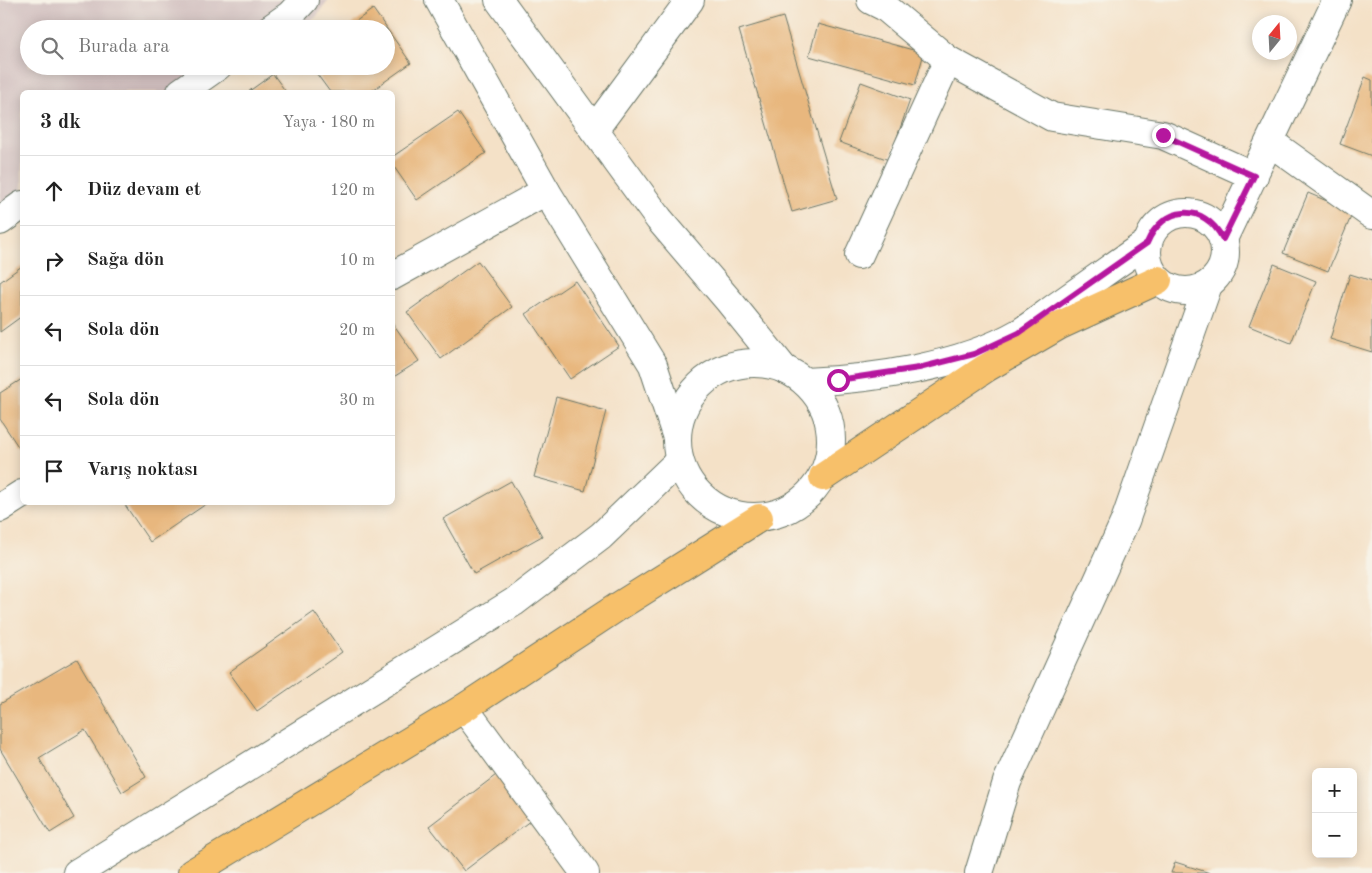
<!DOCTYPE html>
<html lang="tr">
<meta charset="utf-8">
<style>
:root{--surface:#fff;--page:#f6f6f6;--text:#222;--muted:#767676;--line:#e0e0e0}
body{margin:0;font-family:"Old Standard TT",serif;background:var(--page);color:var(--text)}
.controls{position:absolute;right:15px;bottom:15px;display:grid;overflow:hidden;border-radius:8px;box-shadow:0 2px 12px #0003}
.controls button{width:45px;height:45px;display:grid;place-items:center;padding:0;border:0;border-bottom:1px solid var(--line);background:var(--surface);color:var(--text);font:25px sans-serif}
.compass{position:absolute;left:1252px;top:15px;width:45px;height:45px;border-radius:50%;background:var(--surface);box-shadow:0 2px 12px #0003;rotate:18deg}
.stop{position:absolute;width:15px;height:15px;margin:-11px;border:4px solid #b5179e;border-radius:50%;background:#fff}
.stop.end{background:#b5179e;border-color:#fff;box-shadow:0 1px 5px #0008}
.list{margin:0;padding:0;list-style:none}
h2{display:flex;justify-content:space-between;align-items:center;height:65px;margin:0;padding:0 20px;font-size:21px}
h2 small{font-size:16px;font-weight:400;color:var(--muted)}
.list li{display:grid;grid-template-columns:32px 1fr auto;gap:15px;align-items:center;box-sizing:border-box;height:70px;padding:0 20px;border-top:1px solid var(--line)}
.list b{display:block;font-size:19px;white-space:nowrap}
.list em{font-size:16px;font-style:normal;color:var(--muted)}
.icon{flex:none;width:28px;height:28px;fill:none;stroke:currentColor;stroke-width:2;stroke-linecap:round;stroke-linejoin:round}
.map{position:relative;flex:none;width:1372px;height:873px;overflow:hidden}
.search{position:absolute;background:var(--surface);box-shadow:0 2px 12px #0003;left:20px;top:20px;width:375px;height:55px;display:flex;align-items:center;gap:12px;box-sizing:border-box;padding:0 18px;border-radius:28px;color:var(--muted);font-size:19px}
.panel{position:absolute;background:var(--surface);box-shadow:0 2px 12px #0003;left:20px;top:90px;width:375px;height:415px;border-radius:8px}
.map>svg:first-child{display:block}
.industrial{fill:#d1bfbf}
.building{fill:#e8b77e}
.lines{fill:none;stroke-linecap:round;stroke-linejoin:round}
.minor-casing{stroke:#6a7667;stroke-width:30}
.major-casing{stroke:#6a7667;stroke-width:30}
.minor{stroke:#fff;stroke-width:28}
.major{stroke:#f7c06b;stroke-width:28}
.route{stroke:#b5179e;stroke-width:6}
</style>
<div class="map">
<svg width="1372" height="873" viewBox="0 0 1372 873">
<rect width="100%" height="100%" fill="#f7f3e8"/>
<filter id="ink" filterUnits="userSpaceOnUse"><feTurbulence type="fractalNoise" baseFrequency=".02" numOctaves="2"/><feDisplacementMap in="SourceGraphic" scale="10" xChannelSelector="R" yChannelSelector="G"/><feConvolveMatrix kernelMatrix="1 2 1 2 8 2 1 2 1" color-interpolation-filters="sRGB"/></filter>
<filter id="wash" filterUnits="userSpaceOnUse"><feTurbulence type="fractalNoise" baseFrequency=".0096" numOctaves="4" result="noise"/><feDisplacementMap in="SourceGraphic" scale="20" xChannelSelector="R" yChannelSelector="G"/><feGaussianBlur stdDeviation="1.12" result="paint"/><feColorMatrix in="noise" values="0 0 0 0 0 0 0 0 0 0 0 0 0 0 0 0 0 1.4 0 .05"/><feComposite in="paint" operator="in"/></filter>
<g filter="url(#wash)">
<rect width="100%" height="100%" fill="#f4e1c7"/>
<!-- industrial -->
<path class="industrial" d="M0,0H328L316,17L298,29H29V66H243L204,92H22V216L0,231Z"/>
<g id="blocks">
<!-- building -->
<g class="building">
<path d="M373,9L411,63L370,92H330L311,66H386V29H345Z"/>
<path d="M783,17L837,199L792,212L739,30Z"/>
<path d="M818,24L924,53L915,85L809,56Z"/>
<path d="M273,74L286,92H248Z"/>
<path d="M1365,77L1372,80V156L1340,144Z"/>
<path d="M861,82L910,100L889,160L839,142Z"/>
<path d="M458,112L486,153L417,200L392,164V157Z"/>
<path d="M1308,193L1353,212L1328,271L1283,253Z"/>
<path d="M478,261L512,307L441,359L407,312Z"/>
<path d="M1274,264L1316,281L1291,343L1249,326Z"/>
<path d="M22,266V316L0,332V282Z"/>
<path d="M1350,274L1372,281V352L1330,339Z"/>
<path d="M575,281L619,346L570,379L526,314Z"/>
<path d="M392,322L419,361L392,378Z"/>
<path d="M22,379V450L21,451L0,419V393Z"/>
<path d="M556,397L606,411L585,491L534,477Z"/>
<path d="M511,481L542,536L474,574L443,519Z"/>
<path d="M123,502H209L150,542Z"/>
<path d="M314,612L342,652L257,711L229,672Z"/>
<path d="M77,659L146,777L122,792L85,730L39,758L74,818L50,833L0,749V704Z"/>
<path d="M500,772L535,817L464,871L429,826Z"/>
<path d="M1175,862L1210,873H1171Z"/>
</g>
</g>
</g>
<g filter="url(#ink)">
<use href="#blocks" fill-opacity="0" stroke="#6a7667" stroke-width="1"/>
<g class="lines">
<!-- minor casing -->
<g class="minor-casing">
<g id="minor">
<path d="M439,0L546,191L653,365L676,435"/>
<path d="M499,0L659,219L729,301L784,369"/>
<path d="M871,0L885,7L948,60L1052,117L1163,135L1254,176"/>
<path d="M270,29L290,15L304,0"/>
<path d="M181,92L218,66"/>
<path d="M594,130L690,0"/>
<path d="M1270,142L1372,215"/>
<circle cx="1186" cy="252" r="39"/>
<path d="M0,221L22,205"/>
<path d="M1223,239L1337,0"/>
<path d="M859,255L948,60"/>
<path d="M392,276L546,191"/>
<circle cx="754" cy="440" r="77"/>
<path d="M805,382C873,379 960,367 1019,333C1034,324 1048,312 1063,302C1091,282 1119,262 1147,243"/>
<path d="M0,508L22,494"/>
<path d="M464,708L585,873"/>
<path d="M77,873L514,602L601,536L679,461"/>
<path d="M979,873L1007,782L1125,521L1208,285"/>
</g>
</g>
<!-- major casing -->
<g class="major-casing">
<g id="major">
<path d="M823,477L986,368L1060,325L1158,280"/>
<path d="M192,873L464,708L619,606L759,518"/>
</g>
</g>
<!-- minor -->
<use href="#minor" class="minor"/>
<!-- major -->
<use href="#major" class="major"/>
</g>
</g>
<g class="lines" filter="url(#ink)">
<!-- route -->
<path class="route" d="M838,380L919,368L974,354L1019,333L1147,243C1163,205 1204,202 1223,239L1254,176L1163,135"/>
</g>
</svg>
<div class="controls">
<button>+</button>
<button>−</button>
</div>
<svg class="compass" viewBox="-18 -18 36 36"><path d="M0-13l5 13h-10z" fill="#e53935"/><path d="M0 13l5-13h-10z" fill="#767676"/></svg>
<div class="stop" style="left:838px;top:380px"></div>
<div class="stop end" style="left:1163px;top:135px"></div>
<div class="search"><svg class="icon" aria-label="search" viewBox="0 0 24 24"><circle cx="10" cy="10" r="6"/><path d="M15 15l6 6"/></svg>Burada ara</div>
<section class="panel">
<h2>3 dk<small>Yaya · 180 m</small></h2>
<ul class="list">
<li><svg class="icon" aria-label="ahead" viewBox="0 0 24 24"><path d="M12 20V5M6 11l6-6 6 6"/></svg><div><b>Düz devam et</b></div><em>120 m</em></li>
<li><svg class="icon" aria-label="right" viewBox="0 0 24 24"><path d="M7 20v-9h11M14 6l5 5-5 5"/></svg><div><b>Sağa dön</b></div><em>10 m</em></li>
<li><svg class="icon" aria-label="left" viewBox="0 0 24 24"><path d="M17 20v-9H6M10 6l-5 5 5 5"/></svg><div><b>Sola dön</b></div><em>20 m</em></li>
<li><svg class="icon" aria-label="left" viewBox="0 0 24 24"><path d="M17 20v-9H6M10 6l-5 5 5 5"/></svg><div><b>Sola dön</b></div><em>30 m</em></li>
<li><svg class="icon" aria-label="arrive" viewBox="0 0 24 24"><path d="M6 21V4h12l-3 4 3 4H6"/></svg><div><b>Varış noktası</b></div></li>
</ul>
</section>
</div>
